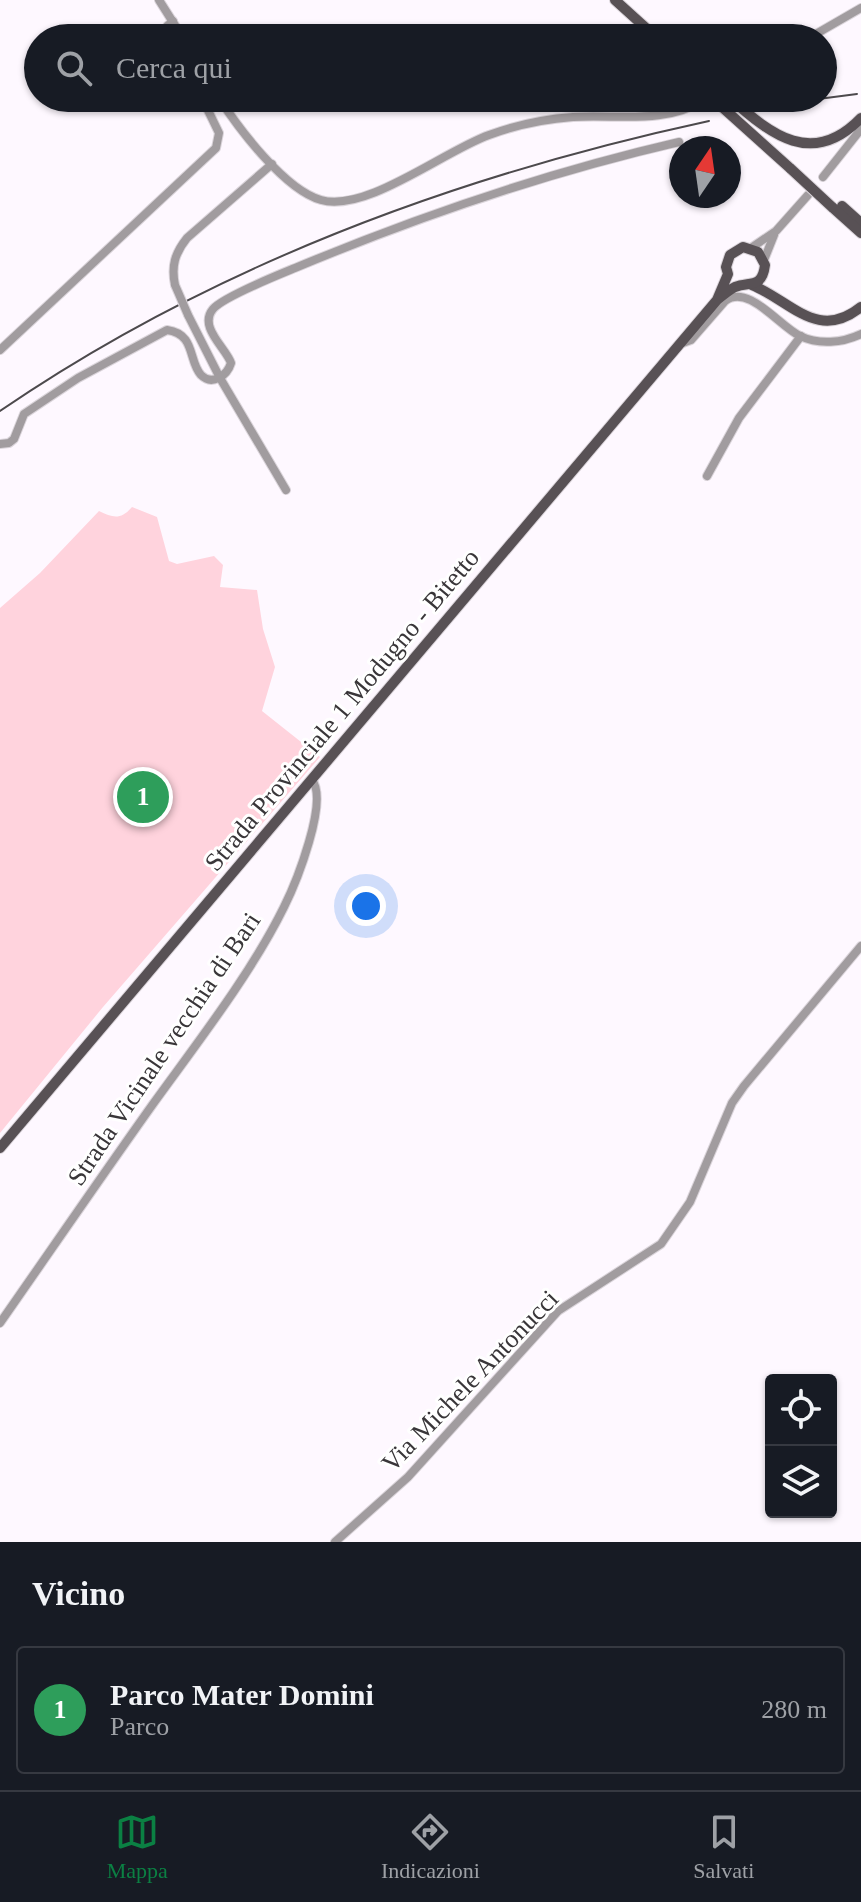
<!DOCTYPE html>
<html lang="it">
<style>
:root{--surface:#171b24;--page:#20242c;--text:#f1f3f6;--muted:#9ea1a6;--line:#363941;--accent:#0b8043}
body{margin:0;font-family:Georgia,serif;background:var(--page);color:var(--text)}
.controls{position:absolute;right:24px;bottom:24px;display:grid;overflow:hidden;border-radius:8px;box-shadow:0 2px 6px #0004}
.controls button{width:72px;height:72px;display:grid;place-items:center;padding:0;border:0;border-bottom:2px solid var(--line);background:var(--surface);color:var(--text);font:40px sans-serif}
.compass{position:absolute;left:669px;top:136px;width:72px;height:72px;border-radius:50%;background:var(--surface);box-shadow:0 2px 6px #0004;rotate:13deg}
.you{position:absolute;left:366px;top:906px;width:28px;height:28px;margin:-20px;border:6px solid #fff;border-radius:50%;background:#1a73e8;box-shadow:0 0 0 12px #1a73e833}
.badge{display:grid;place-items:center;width:52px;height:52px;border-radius:50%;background:var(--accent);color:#fff;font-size:26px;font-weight:700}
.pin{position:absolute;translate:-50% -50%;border:4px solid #fff;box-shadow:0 2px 8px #0006}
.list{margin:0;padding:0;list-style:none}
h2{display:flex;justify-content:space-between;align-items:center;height:104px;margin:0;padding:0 32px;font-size:34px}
h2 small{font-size:26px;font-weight:400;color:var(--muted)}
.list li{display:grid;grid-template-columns:52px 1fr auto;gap:24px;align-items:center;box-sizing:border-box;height:128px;margin:0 16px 16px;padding:0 16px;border:2px solid var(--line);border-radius:8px}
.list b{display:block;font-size:30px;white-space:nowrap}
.list p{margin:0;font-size:26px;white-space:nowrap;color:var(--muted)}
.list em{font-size:26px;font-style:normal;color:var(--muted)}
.icon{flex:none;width:44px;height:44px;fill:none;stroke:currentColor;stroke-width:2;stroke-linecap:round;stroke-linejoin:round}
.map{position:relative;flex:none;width:861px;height:1542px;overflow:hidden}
.search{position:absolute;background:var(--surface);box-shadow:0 2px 6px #0004;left:24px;right:24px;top:24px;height:88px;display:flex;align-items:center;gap:20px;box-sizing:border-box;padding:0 28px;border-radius:44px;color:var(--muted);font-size:30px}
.sheet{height:248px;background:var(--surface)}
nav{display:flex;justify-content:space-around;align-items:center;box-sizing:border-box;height:112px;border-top:2px solid var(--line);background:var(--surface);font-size:22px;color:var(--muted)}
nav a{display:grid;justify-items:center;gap:4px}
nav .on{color:var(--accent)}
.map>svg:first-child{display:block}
.green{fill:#ffd3dd}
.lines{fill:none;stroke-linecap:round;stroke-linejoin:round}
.minor-casing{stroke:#dbd5db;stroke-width:10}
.major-casing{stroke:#dbd5db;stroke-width:12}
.minor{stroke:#a19c9f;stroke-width:8}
.major{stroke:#585155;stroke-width:10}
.rail{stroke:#4d4a4d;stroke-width:2}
.minor-bridge-casing{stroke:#dbd5db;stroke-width:10;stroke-linecap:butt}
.major-bridge-casing{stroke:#dbd5db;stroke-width:12;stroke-linecap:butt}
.minor-bridge{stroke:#a19c9f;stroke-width:8}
.major-bridge{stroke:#585155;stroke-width:10}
.labels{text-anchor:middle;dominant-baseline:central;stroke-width:6;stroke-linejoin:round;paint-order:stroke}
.street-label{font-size:26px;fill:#393639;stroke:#fff}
</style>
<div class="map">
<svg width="861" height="1542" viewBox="0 0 861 1542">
<rect width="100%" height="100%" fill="#fef8ff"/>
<!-- green -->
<path class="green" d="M132,507L157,517L169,561L177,564L214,556L223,565L220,587L257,590L263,629L275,667L262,711L320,757L103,1007L0,1133V608L40,573L99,511C113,518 121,520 132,507Z"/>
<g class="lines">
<!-- minor casing -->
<g class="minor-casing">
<g id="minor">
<path d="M159,0L183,38"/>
<path d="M170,38L167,26L173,21"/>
<path d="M809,38L861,8"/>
<path d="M219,98C239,129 285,190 321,200C366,213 444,151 489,135C516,125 545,119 573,117C618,114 663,125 704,100"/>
<path d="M823,177L861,129"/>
<path d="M751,248L776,231L808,195"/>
<path d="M764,260L774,235"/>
<path d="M175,285C171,266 175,253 187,238L272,164"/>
<path d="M188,315L220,378L286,490"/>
<path d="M680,344L691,340L725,301C748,283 779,326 800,336C819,345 842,343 861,334"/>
<path d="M0,350L216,148L219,133L202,98"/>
<path d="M0,444L9,443L14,439L24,414L78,378L167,330C196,334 188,361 201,375C212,386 227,376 231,363C226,348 198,327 213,309C223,297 278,275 295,268C422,215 545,173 679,142"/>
<path d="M707,476L739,418L801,336"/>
<path d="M0,1323C51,1250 101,1177 153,1104C197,1043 251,974 284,907C296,883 329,801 312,780"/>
<path d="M335,1542L408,1477L558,1311L661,1244L690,1202L732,1103L744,1086L861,946"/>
</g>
</g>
<!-- major casing -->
<g class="major-casing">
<g id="major">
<path d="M615,0L657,38"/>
<path d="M712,98L791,169"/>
<path d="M730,98C771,135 813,168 861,118"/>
<path d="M842,206L861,223"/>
<path d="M832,207L861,233"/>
<path d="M752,285C791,301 818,342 861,307"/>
<path d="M0,1148L717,300C723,295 729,290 735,287C750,281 762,289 765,265L758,252L743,247L730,255L726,267L728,274L717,300"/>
</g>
</g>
<!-- minor -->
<use href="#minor" class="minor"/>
<!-- major -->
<use href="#major" class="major"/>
<!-- rail -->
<g class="rail">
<path d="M764,106L857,94"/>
<path d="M0,411C212,266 459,175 709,121"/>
</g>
<!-- minor-bridge casing -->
<g class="minor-bridge-casing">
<path id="minor-bridge" d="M175,285L188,315"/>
</g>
<!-- major-bridge casing -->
<g class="major-bridge-casing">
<path id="major-bridge" d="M791,169L832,207"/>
</g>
<!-- minor-bridge -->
<use href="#minor-bridge" class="minor-bridge"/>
<!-- major-bridge -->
<use href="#major-bridge" class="major-bridge"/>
</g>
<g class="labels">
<!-- street labels -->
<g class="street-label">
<text transform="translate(342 710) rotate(-50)">Strada Provinciale 1 Modugno - Bitetto</text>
<text transform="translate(164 1049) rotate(-56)">Strada Vicinale vecchia di Bari</text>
<text transform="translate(470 1381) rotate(-46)">Via Michele Antonucci</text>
</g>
</g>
</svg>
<div class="controls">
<button><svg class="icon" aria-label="locate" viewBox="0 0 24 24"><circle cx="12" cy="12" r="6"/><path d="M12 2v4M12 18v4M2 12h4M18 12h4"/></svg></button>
<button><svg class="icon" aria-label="layers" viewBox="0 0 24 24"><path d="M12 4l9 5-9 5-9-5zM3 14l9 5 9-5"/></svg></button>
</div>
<svg class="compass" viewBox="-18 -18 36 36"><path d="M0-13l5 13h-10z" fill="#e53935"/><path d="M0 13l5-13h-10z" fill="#9ea1a6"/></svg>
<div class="you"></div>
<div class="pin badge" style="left:143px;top:797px;background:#2e9e5b">1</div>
<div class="search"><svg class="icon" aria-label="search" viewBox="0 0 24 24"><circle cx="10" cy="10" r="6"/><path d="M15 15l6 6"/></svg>Cerca qui</div>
</div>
<section class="sheet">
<h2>Vicino<small></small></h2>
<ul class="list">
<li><span class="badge" style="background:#2e9e5b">1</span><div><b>Parco Mater Domini</b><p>Parco</p></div><em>280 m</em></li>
</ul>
</section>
<nav>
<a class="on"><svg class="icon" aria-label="map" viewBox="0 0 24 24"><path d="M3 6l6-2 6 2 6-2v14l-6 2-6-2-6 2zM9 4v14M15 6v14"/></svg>Mappa</a>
<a><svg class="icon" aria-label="directions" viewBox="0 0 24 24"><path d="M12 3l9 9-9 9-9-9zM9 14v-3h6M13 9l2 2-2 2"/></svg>Indicazioni</a>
<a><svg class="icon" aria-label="saved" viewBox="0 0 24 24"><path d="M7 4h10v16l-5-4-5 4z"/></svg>Salvati</a>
</nav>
